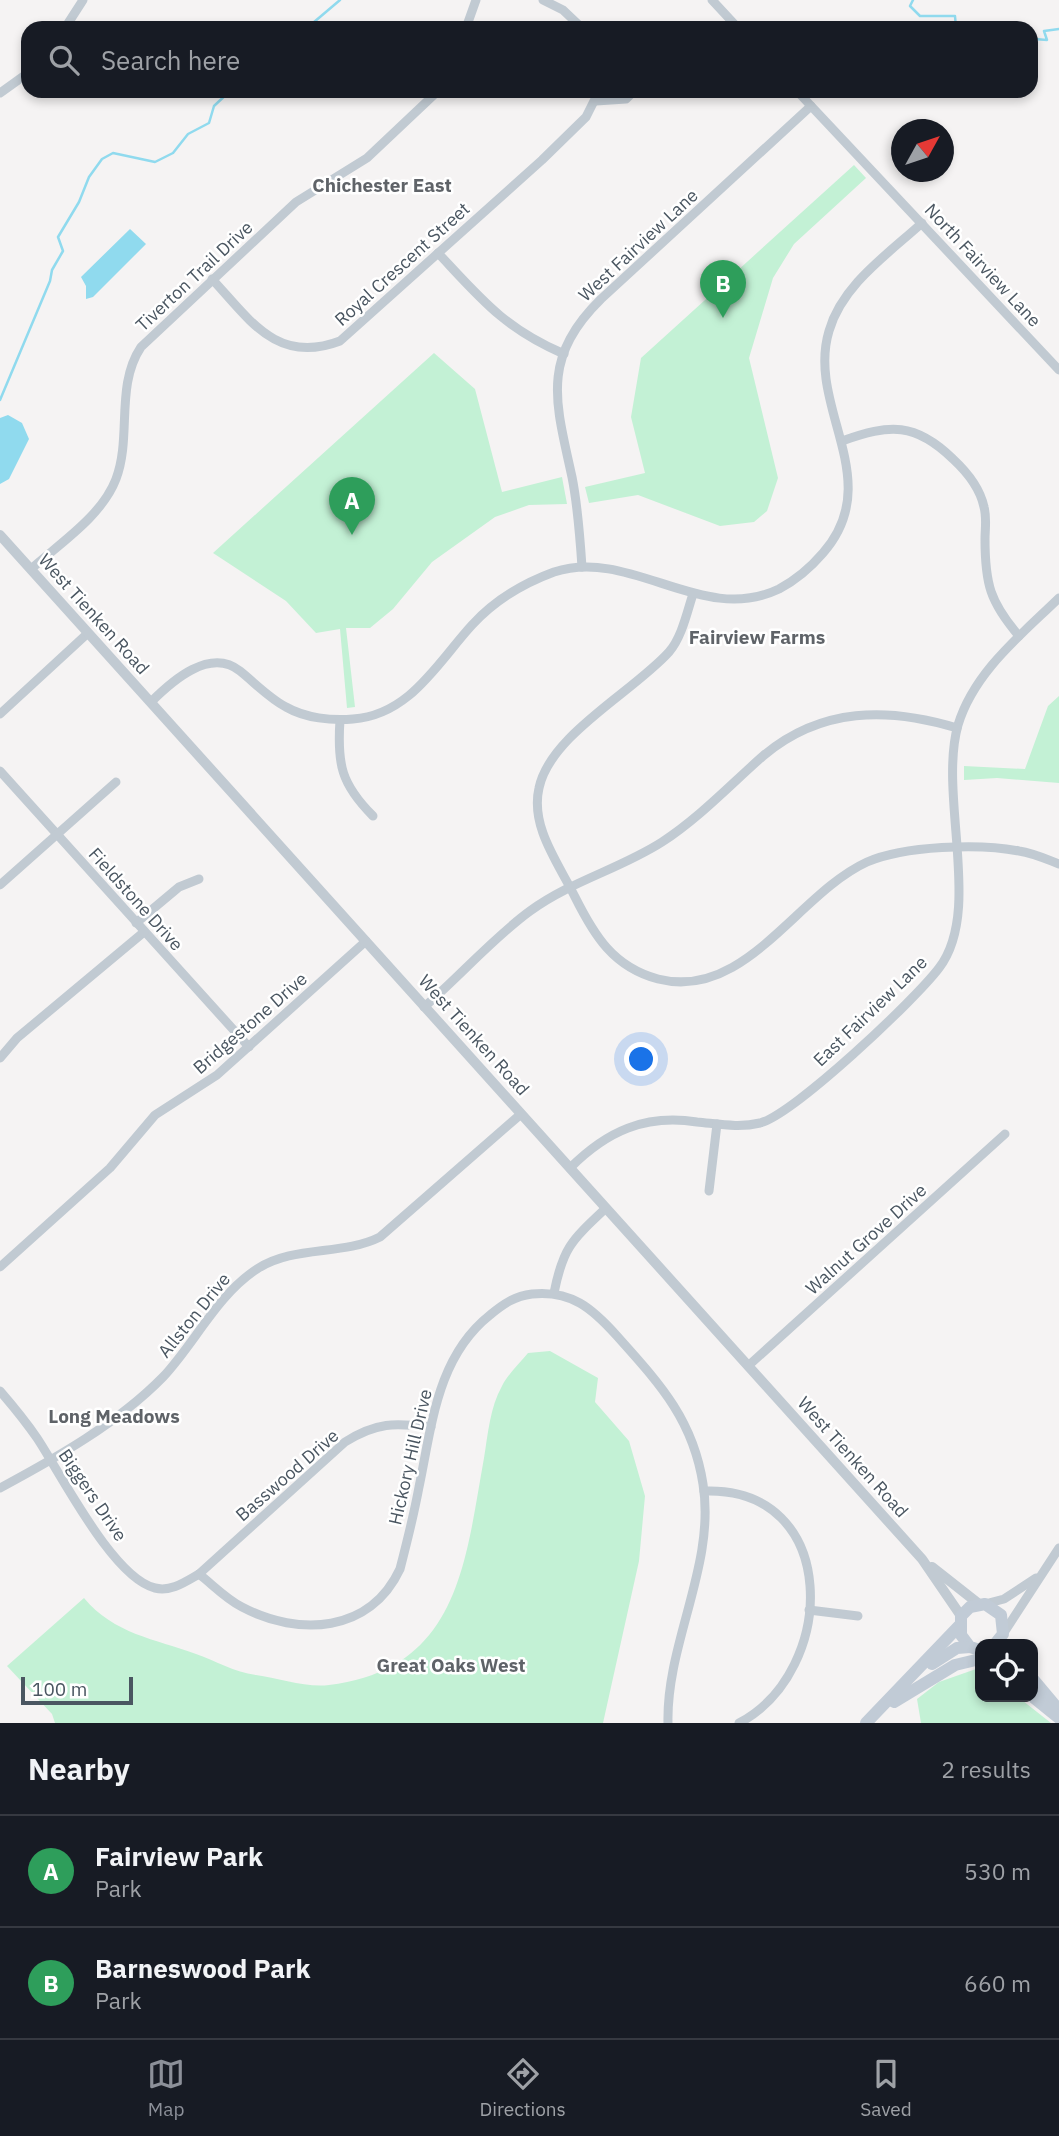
<!DOCTYPE html>
<style>
:root{--surface:#171b24;--page:#242831;--text:#f1f3f6;--muted:#9ea1a6;--line:#363941;--accent:#8c9099}
body{margin:0;font-family:"IBM Plex Sans",sans-serif;background:var(--page);color:var(--text)}
.controls{position:absolute;right:21px;bottom:21px;display:grid;overflow:hidden;border-radius:14px;box-shadow:0 4px 10px #0003}
.controls button{width:63px;height:63px;display:grid;place-items:center;padding:0;border:0;border-bottom:2px solid var(--line);background:var(--surface);color:var(--text);font:35px sans-serif}
.compass{position:absolute;left:891px;top:119px;width:63px;height:63px;border-radius:50%;background:var(--surface);box-shadow:0 4px 10px #0003;rotate:50deg}
.scale{position:absolute;left:21px;bottom:18px;width:112px;box-sizing:border-box;padding-left:7px;border:4px solid #4a5661;border-top:0;font-size:19px;line-height:24px;white-space:nowrap;color:#4a5661;-webkit-text-stroke:5px #fff;paint-order:stroke}
.you{position:absolute;left:642px;top:1060px;width:24px;height:24px;margin:-18px;border:5px solid #fff;border-radius:50%;background:#1a73e8;box-shadow:0 0 0 10px #1a73e833}
.badge{display:grid;place-items:center;width:46px;height:46px;border-radius:50%;background:var(--accent);color:#fff;font-size:23px;font-weight:700}
.pin{position:absolute;translate:-50% -58px;filter:drop-shadow(0 2px 4px #0008)}
.pin::after{content:'';position:absolute;top:37px;width:24px;height:21px;background:inherit;clip-path:polygon(0 0,100% 0,50% 100%)}
.list{margin:0;padding:0;list-style:none}
h2{display:flex;justify-content:space-between;align-items:center;height:91px;margin:0;padding:0 28px;font-size:30px}
h2 small{font-size:23px;font-weight:400;color:var(--muted)}
.list li{display:grid;grid-template-columns:46px 1fr auto;gap:21px;align-items:center;box-sizing:border-box;height:112px;padding:0 28px;border-top:2px solid var(--line)}
.list b{display:block;font-size:26px;white-space:nowrap}
.list p{margin:0;font-size:23px;white-space:nowrap;color:var(--muted)}
.list em{font-size:23px;font-style:normal;color:var(--muted)}
.icon{flex:none;width:38px;height:38px;fill:none;stroke:currentColor;stroke-width:2;stroke-linecap:round;stroke-linejoin:round}
.map{position:relative;flex:none;width:1059px;height:1723px;overflow:hidden}
.search{position:absolute;background:var(--surface);box-shadow:0 4px 10px #0003;left:21px;right:21px;top:21px;height:77px;display:flex;align-items:center;gap:18px;box-sizing:border-box;padding:0 24px;border-radius:21px;color:var(--muted);font-size:26px}
.sheet{height:315px;background:var(--surface)}
nav{display:flex;justify-content:space-around;align-items:center;box-sizing:border-box;height:98px;border-top:2px solid var(--line);background:var(--surface);font-size:19px;color:var(--muted)}
nav a{display:grid;justify-items:center;gap:4px}
nav .on{color:var(--accent)}
.map>svg:first-child{display:block}
.green{fill:#c3f1d5}
.water{fill:#90daee}
.lines{fill:none;stroke-linecap:round;stroke-linejoin:round}
.stream{stroke:#90daee;stroke-width:2.5}
.minor{stroke:#c1cad2;stroke-width:9}
.tertiary{stroke:#c1cad2;stroke-width:10}
.secondary{stroke:#c1cbd6;stroke-width:12}
.labels{text-anchor:middle;dominant-baseline:central;stroke-width:5;stroke-linejoin:round;paint-order:stroke}
.street-label{font-size:18px;fill:#4a5661;stroke:#fff}
.neighbourhood-label{font-size:19px;font-weight:bold;fill:#5f6368;stroke:#fff}
</style>
<div class="map">
<svg width="1059" height="1723" viewBox="0 0 1059 1723">
<rect width="100%" height="100%" fill="#f5f3f3"/>
<!-- green -->
<g class="green">
<path d="M854,165L866,178L794,244L773,278L749,358L778,478L767,511L754,522L720,526L638,495L589,503L585,487L645,473L631,417L641,358Z"/>
<path d="M434,353L475,389L502,492L562,477L567,504L529,505L495,517L432,562L393,609L370,628H346L355,707L347,708L340,629L316,633L286,601L213,553Z"/>
<path d="M1059,696V783L997,778L964,780V766L1025,769L1048,706Z"/>
<path d="M550,1351L598,1378L595,1402L629,1441L645,1496L639,1561L603,1723H55L52,1714L7,1666L84,1598C114,1634 155,1639 196,1654C216,1661 234,1672 256,1675C278,1678 307,1688 329,1685C459,1669 465,1563 484,1458C488,1434 490,1407 502,1386C508,1374 520,1363 528,1353Z"/>
<path d="M976,1669L980,1671V1697H1018L1051,1723H921L917,1699L939,1682Z"/>
</g>
<!-- water -->
<g class="water">
<path d="M130,229L146,244L93,297L86,299V286L81,277Z"/>
<path d="M8,415L22,423L29,439L9,479L0,484V418Z"/>
</g>
<g class="lines">
<!-- stream -->
<g class="stream">
<path d="M913,0L910,6L920,16H955L956,28"/>
<path d="M307,28L340,0"/>
<path d="M988,28H999"/>
<path d="M1031,46L1035,39L1047,40L1044,31L1059,29"/>
<path d="M0,400L50,281L52,270L63,251L58,237L79,202L89,177L102,159L113,153L155,162L173,153L188,134L209,123L214,106L230,91"/>
</g>
<!-- minor -->
<g class="minor">
<path d="M543,0L563,10L582,28"/>
<path d="M712,0L738,28"/>
<path d="M65,28L83,0"/>
<path d="M466,28L476,0"/>
<path d="M797,91L1059,370"/>
<path d="M0,93L28,73"/>
<path d="M596,101L626,99L634,91"/>
<path d="M438,253C481,299 504,328 564,354"/>
<path d="M212,279C250,320 277,365 340,341L542,160L586,117L599,91"/>
<path d="M842,441C890,424 915,422 953,459C967,472 980,488 984,507C987,518 985,529 985,539C985,584 990,602 1019,636"/>
<path d="M582,567C580,537 578,507 572,477C556,403 540,359 601,299L811,106"/>
<path d="M31,569C59,544 102,516 116,479C132,437 115,386 141,347L296,202L367,158L438,91"/>
<path d="M693,594C687,612 682,637 669,652C633,692 550,735 539,788C530,827 559,864 575,897C594,935 613,967 658,979C745,1001 797,894 867,862C904,846 979,843 1019,851C1033,853 1046,859 1059,864"/>
<path d="M151,702C172,681 210,647 240,671C255,683 269,698 286,707C305,718 332,721 353,719C410,715 438,662 472,625C494,601 524,583 554,572C632,547 702,626 779,589C796,580 811,567 823,553C887,480 806,407 829,331C842,285 888,254 922,223"/>
<path d="M0,714L88,633"/>
<path d="M340,720C337,764 341,784 373,816"/>
<path d="M0,771L249,1047"/>
<path d="M0,885L116,782"/>
<path d="M136,923L179,887L199,879"/>
<path d="M424,1007C459,977 494,937 530,911C571,881 620,869 662,842C699,818 730,785 763,756C821,707 888,707 957,728"/>
<path d="M0,1058L17,1038L144,932"/>
<path d="M570,1168C607,1131 645,1114 697,1122C719,1124 739,1128 760,1123C794,1114 915,1000 939,968C983,911 938,796 958,725C974,672 1021,635 1059,598"/>
<path d="M709,1191L717,1124"/>
<path d="M0,1267L110,1168L155,1115L217,1075L366,941"/>
<path d="M554,1293C563,1247 572,1240 606,1208"/>
<path d="M748,1366L1005,1134"/>
<path d="M0,1391C13,1406 26,1422 37,1438C61,1474 113,1578 155,1588C171,1592 185,1582 199,1574L345,1442C377,1422 394,1423 431,1427"/>
<path d="M0,1488C56,1458 118,1423 163,1377C195,1343 217,1295 257,1269C294,1245 342,1256 380,1237L521,1114"/>
<path d="M704,1491C841,1486 838,1671 739,1723"/>
<path d="M199,1574C213,1585 226,1599 242,1607C299,1637 370,1633 400,1569C407,1542 414,1514 419,1487C432,1425 437,1357 490,1315C503,1304 515,1296 532,1294C571,1290 592,1308 617,1336C659,1383 693,1419 703,1484C716,1565 666,1643 668,1723"/>
<path d="M985,1604L1004,1599L1036,1578"/>
<path d="M809,1610L858,1616"/>
<path d="M1003,1634L1059,1548"/>
</g>
<!-- tertiary -->
<g class="tertiary">
<path d="M0,535L922,1559L961,1616"/>
<path d="M932,1567L979,1604"/>
</g>
<!-- secondary -->
<g class="secondary">
<path d="M980,1650L970,1647L961,1635V1616L970,1607L985,1604L1001,1615L1003,1634L995,1644"/>
<path d="M932,1664L957,1648L970,1647"/>
<path d="M1033,1679L1059,1710"/>
<path d="M1033,1697L1059,1718"/>
<path d="M894,1702L955,1665L980,1659"/>
<path d="M866,1723L959,1626"/>
</g>
</g>
<g class="labels">
<!-- street labels -->
<g class="street-label">
<text transform="translate(638 245) rotate(-43)">West Fairview Lane</text>
<text transform="translate(402 264) rotate(-42)">Royal Crescent Street</text>
<text transform="translate(983 265) rotate(47)">North Fairview Lane</text>
<text transform="translate(194 276) rotate(-43)">Tiverton Trail Drive</text>
<text transform="translate(94 614) rotate(48)">West Tienken Road</text>
<text transform="translate(136 899) rotate(48)">Fieldstone Drive</text>
<text transform="translate(870 1011) rotate(-44)">East Fairview Lane</text>
<text transform="translate(250 1023) rotate(-41)">Bridgestone Drive</text>
<text transform="translate(474 1035) rotate(48)">West Tienken Road</text>
<text transform="translate(866 1239) rotate(-42)">Walnut Grove Drive</text>
<text transform="translate(194 1315) rotate(-51)">Allston Drive</text>
<text transform="translate(410 1457) rotate(-77)">Hickory Hill Drive</text>
<text transform="translate(853 1457) rotate(48)">West Tienken Road</text>
<text transform="translate(287 1475) rotate(-41)">Basswood Drive</text>
<text transform="translate(93 1495) rotate(56)">Biggers Drive</text>
</g>
<!-- neighbourhood labels -->
<g class="neighbourhood-label">
<text x="382" y="185">Chichester East</text>
<text x="757" y="637">Fairview Farms</text>
<text x="114" y="1416">Long Meadows</text>
<text x="451" y="1665">Great Oaks West</text>
</g>
</g>
</svg>
<div class="controls">
<button><svg class="icon" aria-label="locate" viewBox="0 0 24 24"><circle cx="12" cy="12" r="6"/><path d="M12 2v4M12 18v4M2 12h4M18 12h4"/></svg></button>
</div>
<svg class="compass" viewBox="-18 -18 36 36"><path d="M0-13l5 13h-10z" fill="#e53935"/><path d="M0 13l5-13h-10z" fill="#9ea1a6"/></svg>
<div class="scale">100 m</div>
<div class="you"></div>
<div class="pin badge" style="left:352px;top:535px;background:#2e9e5b">A</div>
<div class="pin badge" style="left:723px;top:318px;background:#2e9e5b">B</div>
<div class="search"><svg class="icon" aria-label="search" viewBox="0 0 24 24"><circle cx="10" cy="10" r="6"/><path d="M15 15l6 6"/></svg>Search here</div>
</div>
<section class="sheet">
<h2>Nearby<small>2 results</small></h2>
<ul class="list">
<li><span class="badge" style="background:#2e9e5b">A</span><div><b>Fairview Park</b><p>Park</p></div><em>530 m</em></li>
<li><span class="badge" style="background:#2e9e5b">B</span><div><b>Barneswood Park</b><p>Park</p></div><em>660 m</em></li>
</ul>
</section>
<nav>
<a class="on"><svg class="icon" aria-label="map" viewBox="0 0 24 24"><path d="M3 6l6-2 6 2 6-2v14l-6 2-6-2-6 2zM9 4v14M15 6v14"/></svg>Map</a>
<a><svg class="icon" aria-label="directions" viewBox="0 0 24 24"><path d="M12 3l9 9-9 9-9-9zM9 14v-3h6M13 9l2 2-2 2"/></svg>Directions</a>
<a><svg class="icon" aria-label="saved" viewBox="0 0 24 24"><path d="M7 4h10v16l-5-4-5 4z"/></svg>Saved</a>
</nav>
